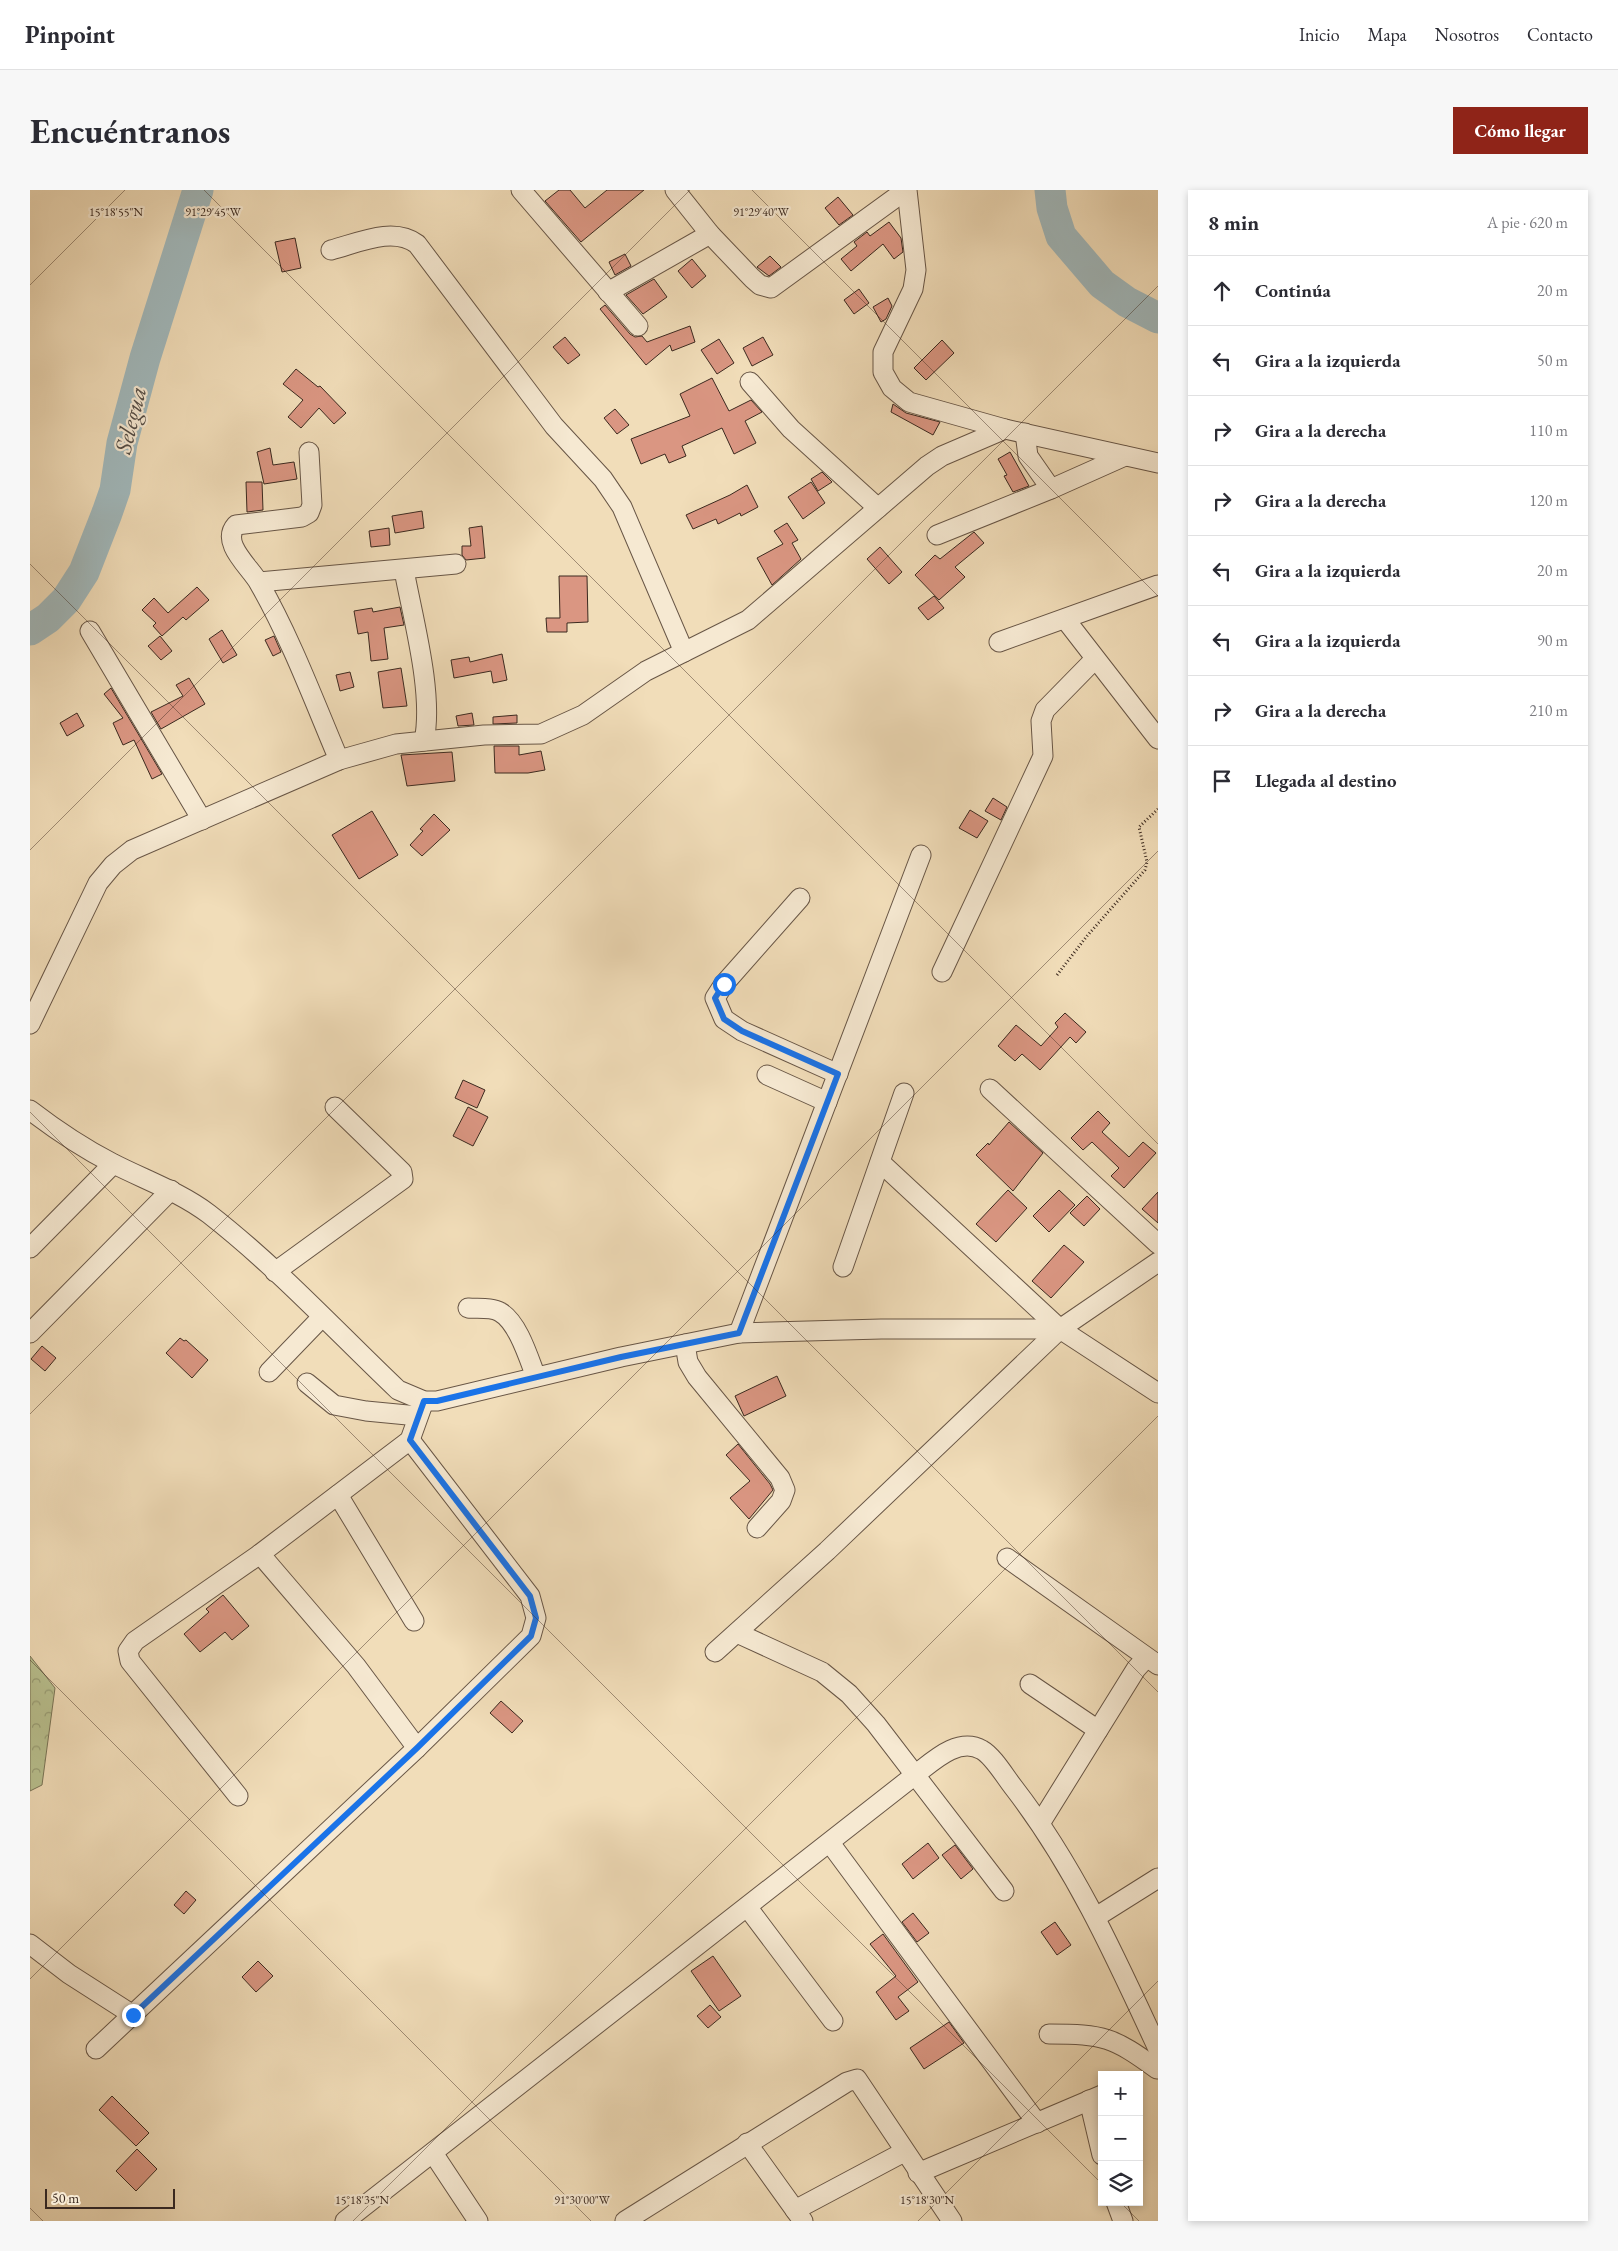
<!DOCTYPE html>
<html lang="es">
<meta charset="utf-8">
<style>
:root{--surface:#fff;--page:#f7f7f7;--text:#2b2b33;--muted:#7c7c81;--line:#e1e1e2;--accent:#8f2418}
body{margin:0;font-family:"EB Garamond",serif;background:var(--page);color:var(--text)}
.controls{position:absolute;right:15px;bottom:15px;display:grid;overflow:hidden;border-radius:0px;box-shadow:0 2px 8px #0003}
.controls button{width:45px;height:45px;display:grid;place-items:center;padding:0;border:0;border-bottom:1px solid var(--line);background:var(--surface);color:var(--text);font:25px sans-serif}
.scale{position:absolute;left:15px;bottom:12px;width:130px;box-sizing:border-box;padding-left:5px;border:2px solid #3b291f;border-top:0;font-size:14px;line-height:18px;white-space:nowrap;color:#3b291f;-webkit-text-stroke:4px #f6e9d2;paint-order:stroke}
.stop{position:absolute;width:15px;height:15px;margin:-11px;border:4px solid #1a73e8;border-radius:50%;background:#fff}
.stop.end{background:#1a73e8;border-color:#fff;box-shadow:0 1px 5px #0008}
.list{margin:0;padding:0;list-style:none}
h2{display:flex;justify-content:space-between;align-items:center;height:65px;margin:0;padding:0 20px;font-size:21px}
h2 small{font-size:16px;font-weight:400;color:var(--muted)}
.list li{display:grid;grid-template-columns:32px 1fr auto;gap:15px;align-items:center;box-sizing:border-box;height:70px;padding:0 20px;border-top:1px solid var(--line)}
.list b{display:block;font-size:19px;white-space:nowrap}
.list em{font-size:16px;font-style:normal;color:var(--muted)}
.icon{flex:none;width:28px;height:28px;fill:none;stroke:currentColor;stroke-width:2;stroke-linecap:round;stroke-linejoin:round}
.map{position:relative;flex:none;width:1128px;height:2031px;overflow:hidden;border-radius:0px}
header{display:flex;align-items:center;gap:30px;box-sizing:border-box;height:70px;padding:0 25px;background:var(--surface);border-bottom:1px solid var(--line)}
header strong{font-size:24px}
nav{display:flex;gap:28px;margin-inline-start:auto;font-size:18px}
.intro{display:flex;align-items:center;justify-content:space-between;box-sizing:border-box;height:120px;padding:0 30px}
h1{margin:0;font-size:35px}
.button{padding:12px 22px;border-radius:0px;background:var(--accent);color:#fff;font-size:18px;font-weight:700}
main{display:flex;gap:30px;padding:0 30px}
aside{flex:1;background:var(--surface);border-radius:0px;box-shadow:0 2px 8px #0003}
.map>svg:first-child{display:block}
.forest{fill:url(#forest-crowns);stroke:#7a7558}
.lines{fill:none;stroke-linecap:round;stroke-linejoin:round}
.river{stroke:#a1b8bb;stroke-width:31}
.building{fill:#da9682;stroke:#3b291f}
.minor-casing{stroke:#685646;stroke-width:21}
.path{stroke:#3b291f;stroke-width:3;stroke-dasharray:1 2.5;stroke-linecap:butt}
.minor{stroke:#f6e9d2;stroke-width:19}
.route{stroke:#1a73e8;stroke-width:6}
.ticks{fill:none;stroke:#3b291f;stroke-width:1;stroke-opacity:0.45}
.labels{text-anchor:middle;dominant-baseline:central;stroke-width:4.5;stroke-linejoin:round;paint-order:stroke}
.water-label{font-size:24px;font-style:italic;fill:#544d46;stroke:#f6e9d2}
.ticks-label{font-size:12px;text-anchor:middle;fill:#3b291f;stroke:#f6e9d2;stroke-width:4.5;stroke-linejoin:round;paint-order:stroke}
</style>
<header>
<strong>Pinpoint</strong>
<nav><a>Inicio</a><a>Mapa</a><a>Nosotros</a><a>Contacto</a></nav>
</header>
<div class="intro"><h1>Encuéntranos</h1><a class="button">Cómo llegar</a></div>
<main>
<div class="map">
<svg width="1128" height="2031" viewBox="0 0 1128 2031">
<defs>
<pattern id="forest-crowns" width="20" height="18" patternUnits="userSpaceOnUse" patternTransform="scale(1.25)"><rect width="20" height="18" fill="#b9c190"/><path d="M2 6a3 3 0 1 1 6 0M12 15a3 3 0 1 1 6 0" fill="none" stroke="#989d75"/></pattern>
</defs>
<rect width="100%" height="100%" fill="#f1ddb9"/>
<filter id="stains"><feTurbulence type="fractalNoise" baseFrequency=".004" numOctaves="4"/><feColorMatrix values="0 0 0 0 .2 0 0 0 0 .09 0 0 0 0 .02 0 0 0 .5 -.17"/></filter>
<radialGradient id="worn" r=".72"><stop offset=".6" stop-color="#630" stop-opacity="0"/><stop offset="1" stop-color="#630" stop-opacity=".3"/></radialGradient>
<!-- forest -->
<path class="forest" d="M0,1466L25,1498L12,1595L0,1601Z"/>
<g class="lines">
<!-- river -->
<g class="river">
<path d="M1020,0L1022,18L1031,46L1072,94L1097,112L1128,128"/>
<path d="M0,440L18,428L36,410L54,382L77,323L85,300L92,253L115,168L168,0"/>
</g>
</g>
<!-- building -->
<g class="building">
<path d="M529,0H540L555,18L577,0H614L551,52L515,11Z"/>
<path d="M808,7L823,25L809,35L795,18Z"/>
<path d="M859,32L871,48L873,62L864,69L853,54L821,81L811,69L827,56L824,52L837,42L840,46Z"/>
<path d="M265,48L271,78L252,82L245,52Z"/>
<path d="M595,64L601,76L585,85L579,72Z"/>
<path d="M740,66L751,77L739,86L727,77Z"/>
<path d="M662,69L676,86L662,98L648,81Z"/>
<path d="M624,89L637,107L613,124L596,105Z"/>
<path d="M829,99L839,113L824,124L814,110Z"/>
<path d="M858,108L862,116L856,129L851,132L843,117Z"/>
<path d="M575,115L600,144L605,147L612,146L617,152L660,136L665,152L642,161L640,155L616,175L570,119Z"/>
<path d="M535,147L550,165L538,174L523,157Z"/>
<path d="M733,147L743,165L722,176L713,158Z"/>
<path d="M689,149L704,173L687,184L671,160Z"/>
<path d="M912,150L924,163L896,190L884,178Z"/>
<path d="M266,179L288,197L290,196L316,223L304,234L289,218L271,238L258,227L273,210L253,194Z"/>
<path d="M682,188L699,221L721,210L732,222L715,231L726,253L704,264L692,238L652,256L656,266L639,273L635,264L611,274L601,249L660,226L650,204Z"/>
<path d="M863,214L876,223L910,232L903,245L861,222Z"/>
<path d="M585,219L599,235L587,244L574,228Z"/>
<path d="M240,258L243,275L264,272L267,289L234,294L227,262Z"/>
<path d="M980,262L999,296L983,302L974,286L977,285L968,269Z"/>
<path d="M792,282L802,292L788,301L781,289Z"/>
<path d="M216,292H232L233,320L217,322Z"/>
<path d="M781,292L795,313L773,329L758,307Z"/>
<path d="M717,295L728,317L711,326L710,323L688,334L686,329L663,339L656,325L700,305Z"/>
<path d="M392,321L394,338L365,343L362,326Z"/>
<path d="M757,333L768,350L762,353L771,369L742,395L727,368L753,354L744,341Z"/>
<path d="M452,336L455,368L436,370L432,365V356H441L439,338Z"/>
<path d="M359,338L360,355L341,357L339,341Z"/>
<path d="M944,342L954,353L925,377L935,387L909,410L885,385L905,365L910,369Z"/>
<path d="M850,357L872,382L859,394L837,369Z"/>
<path d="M529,386H557L558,432L537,433V442H517L516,428H530Z"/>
<path d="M167,397L179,410L156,430L153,427L132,446L123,436L126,433L112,420L124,408L138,423Z"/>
<path d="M904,406L914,418L898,430L888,418Z"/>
<path d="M370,417L374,435L354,438L358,469L341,471L338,442L328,444L324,421L342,418L343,422Z"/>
<path d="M192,440L207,465L193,473L179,449Z"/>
<path d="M130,446L142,461L131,470L118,456Z"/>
<path d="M244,446L251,462L243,466L235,450Z"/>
<path d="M472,464L477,490L463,493L461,481L424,488L421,470L439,467L440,472Z"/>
<path d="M371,478L377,516L353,518L348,482Z"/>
<path d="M320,482L324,497L310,501L306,485Z"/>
<path d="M159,488L175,514L131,539L121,522L153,506L146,495Z"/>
<path d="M81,498L132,584L122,589L104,550L93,555L83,533L93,528L74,504Z"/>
<path d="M47,523L54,536L37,546L30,533Z"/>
<path d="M442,523L444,535L428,536L426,526Z"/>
<path d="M487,525V533L463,534V527Z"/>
<path d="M464,556H489V565L511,561L515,580L498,583H465Z"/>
<path d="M422,562L425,591L377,596L371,565Z"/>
<path d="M963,608L977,617L971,630L955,621Z"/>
<path d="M940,620L958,631L947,648L929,638Z"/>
<path d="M342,621L368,665L329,689L302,645Z"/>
<path d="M404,624L420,640L392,666L380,655L393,641L390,639Z"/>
<path d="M1035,823L1056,842L1046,853L1040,847L1010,880L992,864L985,871L968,856L986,835L1011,856L1028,837L1025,833Z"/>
<path d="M433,890L455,900L447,918L425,908Z"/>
<path d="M438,917L458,927L443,956L423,946Z"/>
<path d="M1068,921L1080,933L1072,942L1099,967L1113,952L1126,963L1094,998L1081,986L1089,978L1062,952L1053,960L1041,948Z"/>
<path d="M979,932L1013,963L983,1001L946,965L958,953L959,955Z"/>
<path d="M978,1000L997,1018L966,1052L946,1034Z"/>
<path d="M1029,1000L1045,1015L1019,1042L1003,1026Z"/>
<path d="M1128,1002V1033L1112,1019Z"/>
<path d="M1057,1006L1070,1019L1054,1036L1040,1023Z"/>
<path d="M1034,1055L1054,1072L1021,1108L1002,1091Z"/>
<path d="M150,1148L154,1151L156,1150L178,1170L162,1188L136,1163Z"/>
<path d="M12,1156L26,1168L15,1181L1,1169Z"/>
<path d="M747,1186L756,1206L714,1226L705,1206Z"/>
<path d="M708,1254L740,1294L743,1300L719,1329L700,1308L720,1291L696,1265Z"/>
<path d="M193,1405L219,1436L202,1450L195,1442L170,1462L154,1444L179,1422L176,1419Z"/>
<path d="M471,1511L493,1531L482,1543L460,1523Z"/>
<path d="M898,1653L909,1668L883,1689L872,1674Z"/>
<path d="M925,1655L943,1679L931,1689L912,1665Z"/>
<path d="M156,1701L166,1710L154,1724L144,1715Z"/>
<path d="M883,1723L899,1743L887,1752L872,1732Z"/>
<path d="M1025,1732L1041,1755L1027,1765L1011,1742Z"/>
<path d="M853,1744L888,1792L868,1807L879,1821L866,1830L846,1802L866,1786L840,1754Z"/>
<path d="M683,1766L711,1806L689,1821L661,1781Z"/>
<path d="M228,1771L243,1786L226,1802L212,1787Z"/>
<path d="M680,1815L691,1827L678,1838L667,1826Z"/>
<path d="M919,1832L934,1853L894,1879L880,1858Z"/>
<path d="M82,1906L119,1943L106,1956L69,1920Z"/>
<path d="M107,1959L127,1979L106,2001L86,1981Z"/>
</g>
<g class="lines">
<!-- minor casing -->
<g class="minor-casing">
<g id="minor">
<path d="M491,0L608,136"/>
<path d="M645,0L680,44L722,88L730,95L741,98L876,0"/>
<path d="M877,0L886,80L883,99L853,162V182L862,198L879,212L975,239L1128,273"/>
<path d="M301,60C328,53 363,36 387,54L524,236L573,289L592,317L654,462"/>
<path d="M578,102L680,44"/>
<path d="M720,192L761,239L848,318"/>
<path d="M995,243L998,266L1021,299"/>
<path d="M279,262L282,315L279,323L272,327L206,335C190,353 220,377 229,393C261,449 284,511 309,570"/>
<path d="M907,345L1021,299L1095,266"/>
<path d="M374,380C383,429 404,504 394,551"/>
<path d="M229,392L426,374"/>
<path d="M1035,429L1128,549"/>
<path d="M60,441L172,630"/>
<path d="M969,452L1128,395"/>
<path d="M770,708L694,794L685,808L694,829L712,841L808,884"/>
<path d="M912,782L1013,566L1011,531L1015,520L1065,469"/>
<path d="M0,834L68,693L83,675L102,660L309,570L366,554L454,545L511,544L553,525L616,481L718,430L897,276L912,266L975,239"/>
<path d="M737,885L797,912"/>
<path d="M960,899L1128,1054"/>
<path d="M0,920C26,940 53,958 82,973C115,990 150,1002 179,1024C247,1077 306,1141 368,1200L394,1211H407L591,1167L709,1143L851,1139H1030"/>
<path d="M850,972L1030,1139L1128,1203"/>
<path d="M0,1058L83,974"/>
<path d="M813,1077L874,903"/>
<path d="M245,1082L373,989L372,982L305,917"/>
<path d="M438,1118C447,1119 462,1117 470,1122C488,1132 499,1169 506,1187"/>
<path d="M0,1143L141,1000"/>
<path d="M709,1143L891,665"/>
<path d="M655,1154L658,1172L667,1187L750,1288L755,1300L751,1311L727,1338"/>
<path d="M239,1182L292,1127"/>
<path d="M277,1193L304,1215L336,1221L388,1226"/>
<path d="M308,1305L384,1431"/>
<path d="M230,1364L326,1476L387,1558"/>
<path d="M977,1368L1128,1475"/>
<path d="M707,1443L792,1482L819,1504L846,1534L974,1701"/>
<path d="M685,1462L797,1361L1030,1139L1128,1072"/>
<path d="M1000,1494L1068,1540"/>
<path d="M208,1606L100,1471L98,1461L105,1451L230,1364L380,1250L394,1211"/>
<path d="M1011,1632L1106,1479L1116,1468"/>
<path d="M800,1653L1007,1933"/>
<path d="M718,1718L803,1831"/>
<path d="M1066,1727L1128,1688"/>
<path d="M0,1754L39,1784L103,1825"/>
<path d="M1019,1844C1074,1844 1083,1847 1127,1879"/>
<path d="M66,1859L387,1558L501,1446L506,1428L500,1406L380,1250"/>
<path d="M1059,1910L1072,1965"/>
<path d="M717,1953L773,2031"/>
<path d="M403,1963L448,2031"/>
<path d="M888,1983L1072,1905"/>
<path d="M1086,2012L1093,2031"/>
<path d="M765,2020L874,1962"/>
<path d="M315,2031L885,1585C902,1572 928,1546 952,1560C963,1566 976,1588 984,1598C1045,1677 1086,1768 1128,1859"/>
<path d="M595,2031L817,1892L827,1889L922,2031"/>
</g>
</g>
<!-- path -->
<path class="path" d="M1027,785L1057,746L1115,680L1117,672L1109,637L1128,619"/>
<!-- minor -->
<use href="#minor" class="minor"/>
</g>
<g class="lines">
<!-- route -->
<path class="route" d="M103,1825L387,1558L501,1446L506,1428L500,1406L380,1250L394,1211H407L591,1167L709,1143L808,884L712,841L694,829L685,808L694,794"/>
</g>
<!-- ticks -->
<path class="ticks" d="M174,0L1128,954M722,0L1128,406M0,95L95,0M0,374L1128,1502M0,660L660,0M0,922L1072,1994M0,1224L1128,96M0,1470L561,2031M0,1789L1128,661M1090,2012L1109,2031M0,2018L13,2031M323,2031L1128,1226M888,2031L1128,1791"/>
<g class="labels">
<!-- water labels -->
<g class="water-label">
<text transform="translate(100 230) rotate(-76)">Selegua</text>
</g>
</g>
<g class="ticks-label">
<text x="86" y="26">15°18'55"N</text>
<text x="183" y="26">91°29'45"W</text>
<text x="731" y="26">91°29'40"W</text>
<text x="332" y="2014">15°18'35"N</text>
<text x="552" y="2014">91°30'00"W</text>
<text x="897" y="2014">15°18'30"N</text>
</g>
<rect width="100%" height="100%" filter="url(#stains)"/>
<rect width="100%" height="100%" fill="url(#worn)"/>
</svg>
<div class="controls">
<button>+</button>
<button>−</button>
<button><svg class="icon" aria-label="layers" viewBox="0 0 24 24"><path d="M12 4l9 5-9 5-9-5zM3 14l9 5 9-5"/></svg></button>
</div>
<div class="scale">50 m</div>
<div class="stop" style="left:694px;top:794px"></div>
<div class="stop end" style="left:103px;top:1825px"></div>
</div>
<aside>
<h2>8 min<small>A pie · 620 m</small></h2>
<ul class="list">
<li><svg class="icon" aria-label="ahead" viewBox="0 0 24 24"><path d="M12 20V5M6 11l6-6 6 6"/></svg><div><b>Continúa</b></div><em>20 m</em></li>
<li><svg class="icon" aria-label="left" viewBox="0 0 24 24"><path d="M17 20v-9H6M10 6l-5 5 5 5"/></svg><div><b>Gira a la izquierda</b></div><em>50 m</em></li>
<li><svg class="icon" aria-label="right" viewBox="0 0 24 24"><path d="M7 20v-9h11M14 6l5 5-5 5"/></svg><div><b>Gira a la derecha</b></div><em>110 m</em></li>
<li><svg class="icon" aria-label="right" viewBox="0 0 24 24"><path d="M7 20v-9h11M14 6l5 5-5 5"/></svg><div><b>Gira a la derecha</b></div><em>120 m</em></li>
<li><svg class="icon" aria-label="left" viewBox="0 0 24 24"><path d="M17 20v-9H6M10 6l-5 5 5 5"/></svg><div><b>Gira a la izquierda</b></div><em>20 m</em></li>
<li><svg class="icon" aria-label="left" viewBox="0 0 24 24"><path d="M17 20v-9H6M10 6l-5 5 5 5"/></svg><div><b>Gira a la izquierda</b></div><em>90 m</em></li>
<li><svg class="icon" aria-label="right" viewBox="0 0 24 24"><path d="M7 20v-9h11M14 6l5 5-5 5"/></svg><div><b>Gira a la derecha</b></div><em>210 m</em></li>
<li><svg class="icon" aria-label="arrive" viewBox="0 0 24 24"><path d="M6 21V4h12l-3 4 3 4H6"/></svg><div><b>Llegada al destino</b></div></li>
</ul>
</aside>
</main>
